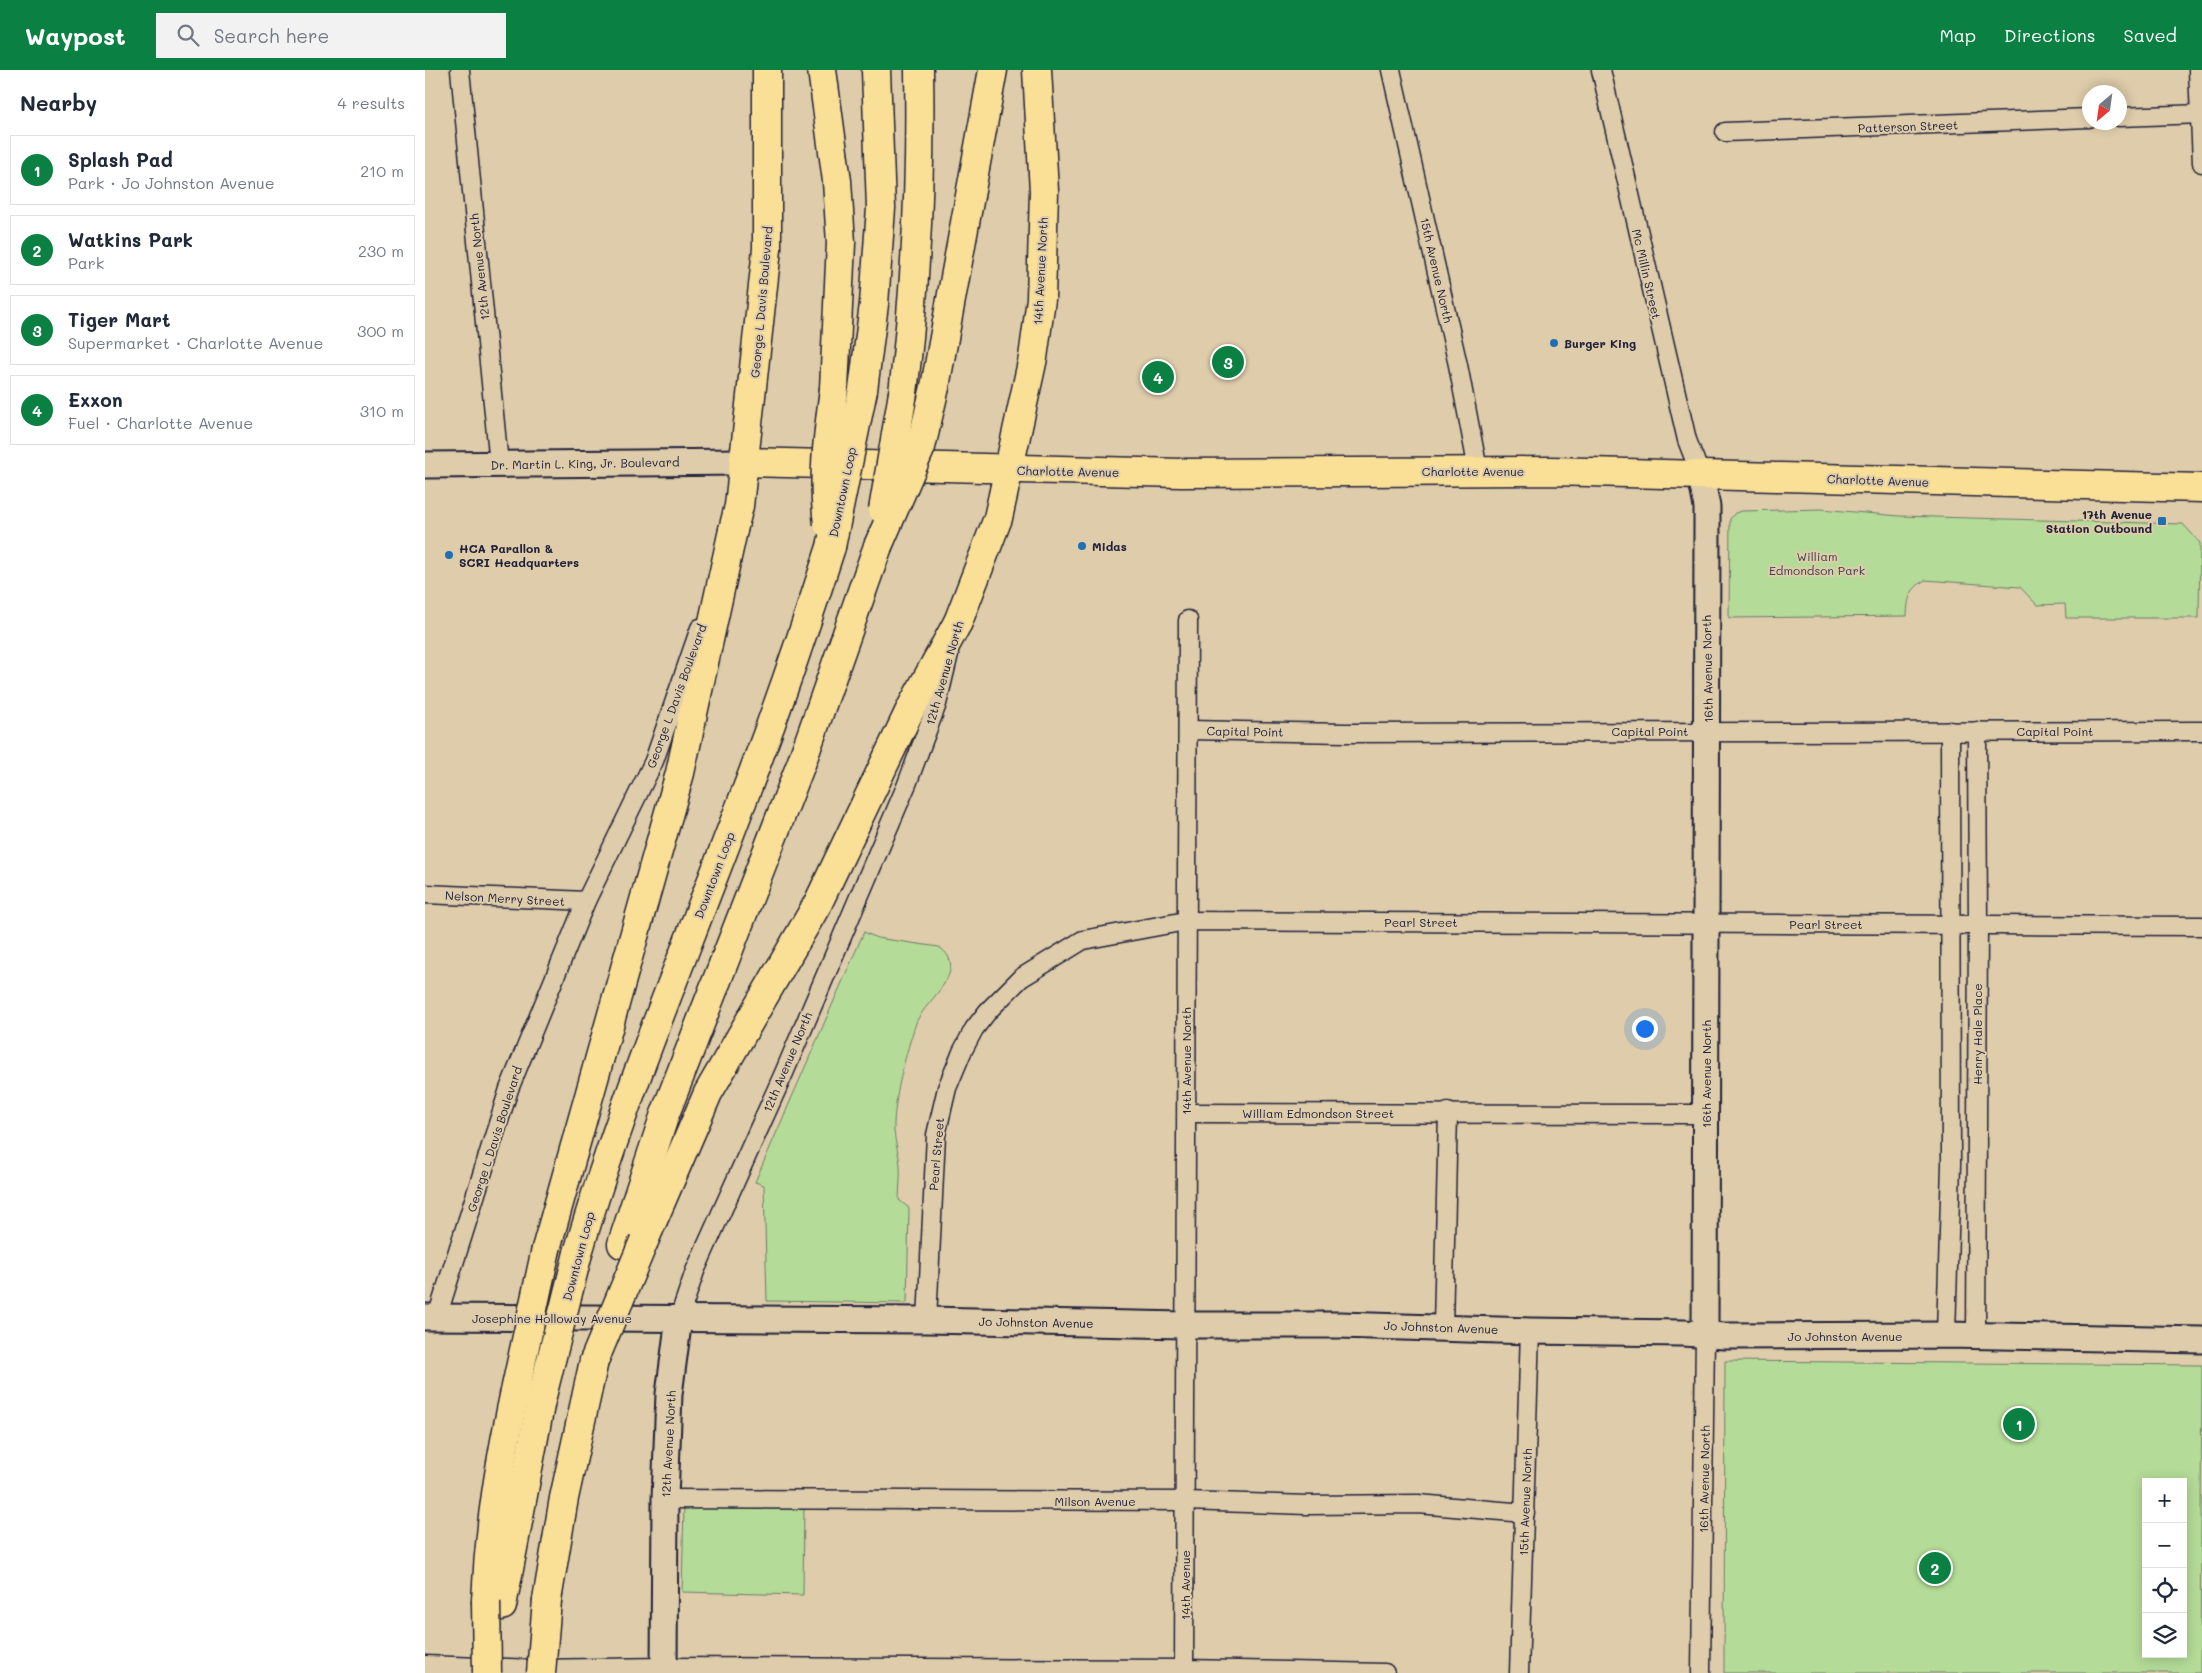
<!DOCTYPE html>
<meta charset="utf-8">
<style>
:root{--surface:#fff;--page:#f2f2f3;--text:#1f2937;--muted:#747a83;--line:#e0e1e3;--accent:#0b8043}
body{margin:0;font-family:Mali,sans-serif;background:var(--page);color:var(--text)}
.controls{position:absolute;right:15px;bottom:15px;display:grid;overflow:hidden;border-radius:0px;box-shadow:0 2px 12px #0003}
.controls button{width:45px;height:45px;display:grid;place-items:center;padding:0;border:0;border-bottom:1px solid var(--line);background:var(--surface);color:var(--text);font:25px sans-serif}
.compass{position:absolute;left:1657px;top:15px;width:45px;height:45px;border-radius:50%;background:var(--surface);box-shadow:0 2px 12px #0003;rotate:209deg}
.you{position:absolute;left:1219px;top:958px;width:18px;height:18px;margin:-12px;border:4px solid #fff;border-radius:50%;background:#1a73e8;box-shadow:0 0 0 8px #1a73e833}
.badge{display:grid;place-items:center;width:32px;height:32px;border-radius:50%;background:var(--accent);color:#fff;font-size:16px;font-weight:700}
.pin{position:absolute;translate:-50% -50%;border:2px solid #fff;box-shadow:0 1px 5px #0006}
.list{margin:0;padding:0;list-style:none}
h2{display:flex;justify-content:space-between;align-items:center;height:65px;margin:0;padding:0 20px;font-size:21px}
h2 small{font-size:16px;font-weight:400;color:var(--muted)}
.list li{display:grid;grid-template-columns:32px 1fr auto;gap:15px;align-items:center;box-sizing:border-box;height:70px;margin:0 10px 10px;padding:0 10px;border:1px solid var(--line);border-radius:0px}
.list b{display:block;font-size:19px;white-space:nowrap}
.list p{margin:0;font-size:16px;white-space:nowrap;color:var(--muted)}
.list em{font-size:16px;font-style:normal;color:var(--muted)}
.icon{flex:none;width:28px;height:28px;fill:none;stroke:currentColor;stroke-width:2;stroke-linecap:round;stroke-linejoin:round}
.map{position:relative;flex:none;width:1777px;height:1603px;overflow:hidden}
header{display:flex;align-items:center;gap:30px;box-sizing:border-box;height:70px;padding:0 25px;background:var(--accent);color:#fff}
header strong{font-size:24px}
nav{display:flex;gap:28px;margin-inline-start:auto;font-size:18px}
.search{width:350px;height:45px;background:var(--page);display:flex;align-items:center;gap:12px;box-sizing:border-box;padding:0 18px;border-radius:0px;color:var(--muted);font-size:19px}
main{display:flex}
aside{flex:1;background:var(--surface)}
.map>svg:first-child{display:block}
.green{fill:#b4db97;stroke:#6b7e69;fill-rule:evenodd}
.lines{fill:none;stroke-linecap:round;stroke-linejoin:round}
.street-casing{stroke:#22223b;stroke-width:21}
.secondary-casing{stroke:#22223b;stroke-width:29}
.primary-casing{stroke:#22223b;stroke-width:31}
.highway-casing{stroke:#22223b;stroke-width:31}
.street{stroke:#deccaa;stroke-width:18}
.secondary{stroke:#deccaa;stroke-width:25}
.primary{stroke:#fadf96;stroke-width:28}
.highway{stroke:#fadf96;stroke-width:28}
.highway-bridge-casing{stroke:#22223b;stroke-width:31;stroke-linecap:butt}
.highway-bridge{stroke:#fadf96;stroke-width:28}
.poi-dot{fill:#1f6fb2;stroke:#deccaa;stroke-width:2}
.labels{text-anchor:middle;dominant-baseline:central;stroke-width:4;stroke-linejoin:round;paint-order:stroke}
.street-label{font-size:12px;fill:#22223b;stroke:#deccaa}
.poi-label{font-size:12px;font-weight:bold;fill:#22223b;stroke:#deccaa;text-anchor:start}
.park-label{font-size:12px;fill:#383e49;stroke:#deccaa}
</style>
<header>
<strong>Waypost</strong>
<div class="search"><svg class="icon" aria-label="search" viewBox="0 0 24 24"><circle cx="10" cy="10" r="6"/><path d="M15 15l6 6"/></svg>Search here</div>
<nav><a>Map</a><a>Directions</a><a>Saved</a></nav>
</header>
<main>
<aside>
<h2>Nearby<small>4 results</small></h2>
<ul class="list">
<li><span class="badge">1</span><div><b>Splash Pad</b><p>Park · Jo Johnston Avenue</p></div><em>210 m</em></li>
<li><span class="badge">2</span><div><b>Watkins Park</b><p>Park</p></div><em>230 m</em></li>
<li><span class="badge">3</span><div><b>Tiger Mart</b><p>Supermarket · Charlotte Avenue</p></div><em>300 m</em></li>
<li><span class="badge">4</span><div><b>Exxon</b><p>Fuel · Charlotte Avenue</p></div><em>310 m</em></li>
</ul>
</aside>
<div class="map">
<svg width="1777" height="1603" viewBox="0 0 1777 1603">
<rect width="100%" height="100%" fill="#deccaa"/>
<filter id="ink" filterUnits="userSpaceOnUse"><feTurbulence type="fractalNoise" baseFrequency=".02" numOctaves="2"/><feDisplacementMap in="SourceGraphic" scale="10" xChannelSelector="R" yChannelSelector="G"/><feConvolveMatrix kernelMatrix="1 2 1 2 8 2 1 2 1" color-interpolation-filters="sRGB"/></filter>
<g filter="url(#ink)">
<!-- green -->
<g class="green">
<path d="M1396,439L1474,446L1758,454L1775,473L1774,548H1641L1640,534L1612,535L1595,517L1500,510C1484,520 1483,528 1482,546L1304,548L1305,449L1310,443L1317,441Z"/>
<path d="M439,862L452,868L514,877C547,900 500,930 491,953C481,982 468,1031 469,1061C470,1073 474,1084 475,1095C476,1106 474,1118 474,1130L484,1138L482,1233L342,1231L339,1115L330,1112Z"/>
<path d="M1300,1291L1777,1295L1775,1603H1299ZM1721,1412H1758V1584H1721Z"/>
<path d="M259,1433L379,1435L378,1525L257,1522Z"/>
</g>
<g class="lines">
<!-- street casing -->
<g class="street-casing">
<g id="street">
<path d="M35,0L74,394"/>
<path d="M966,0L1033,295L1053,400"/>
<path d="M1176,0L1262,370L1276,406"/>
<path d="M1773,0L1777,93"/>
<path d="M1694,47L1777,44"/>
<path d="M1300,62L1664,48"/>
<path d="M764,660L921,663L1777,661"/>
<path d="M0,824L161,831"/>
<path d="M762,1043L1281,1044"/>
<path d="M12,1247L84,1019L161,831L229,691L275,558"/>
<path d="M254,1248L270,1201L359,1003L482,714L512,634L524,584"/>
<path d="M502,1250L511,1065L522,1018L537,982L549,959L563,941L596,908L658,870L761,851L1777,856"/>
<path d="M1018,1257L1023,1042"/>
<path d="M1521,1265L1526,1094L1525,661"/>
<path d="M1551,1266L1553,854L1552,661"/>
<path d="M240,1429L760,1431L882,1435L993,1434L1100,1443"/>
<path d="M0,1595L109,1599L239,1597L759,1599L960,1603"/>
<path d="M759,1599L763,550"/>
<path d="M1094,1603L1105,1261"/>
<path d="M1276,1603L1280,1264"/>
</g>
</g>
<!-- secondary casing -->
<g class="secondary-casing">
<g id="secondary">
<path d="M0,395L319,392"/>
<path d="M1276,406L1282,437V453L1280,1264"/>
<path d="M0,1247L502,1250L760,1255H915L1105,1261L1259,1263L1299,1266L1521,1265L1777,1270"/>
<path d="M239,1603L240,1429L244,1324L254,1248"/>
</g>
</g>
<!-- primary casing -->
<g class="primary-casing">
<g id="primary">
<path d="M319,392L756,403L1126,401L1777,418"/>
<path d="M308,460L314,436L342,179V0"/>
<path d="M533,552L573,448L608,288L616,229L619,121L612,0"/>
</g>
</g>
<!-- highway casing -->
<g class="highway-casing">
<g id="highway">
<path d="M397,0L412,111L416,173L409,319"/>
<path d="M510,317L568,0"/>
<path d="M438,320L449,234L456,138L451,0"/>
<path d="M478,323C491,216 496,108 494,0"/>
<path d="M219,1171L283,1023L393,833L486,638L533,552"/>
<path d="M197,1174L240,1044L376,694L453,476"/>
<path d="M121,1179L255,703L308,460"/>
<path d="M153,1183C197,1031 259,886 315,737C348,651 378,565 406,477"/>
<path d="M122,1530L139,1428L169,1291"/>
<path d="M61,1531C64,1458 74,1397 89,1326"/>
<path d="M77,1536L116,1330"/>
</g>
</g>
<!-- street -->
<use href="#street" class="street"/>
<!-- secondary -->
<use href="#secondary" class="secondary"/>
<!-- primary -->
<use href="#primary" class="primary"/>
<!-- highway -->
<use href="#highway" class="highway"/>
<!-- highway-bridge casing -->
<g class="highway-bridge-casing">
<g id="highway-bridge">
<path d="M458,440L478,323"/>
<path d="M403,454C397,406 403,366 409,319"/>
<path d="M453,476L496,377L510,317"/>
<path d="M406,477L438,320"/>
<path d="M169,1291L219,1171"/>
<path d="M89,1326L121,1179"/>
<path d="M116,1330L153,1183"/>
<path d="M61,1531L62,1603"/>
<path d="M116,1603L122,1530"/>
</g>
</g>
<!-- highway-bridge -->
<use href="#highway-bridge" class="highway-bridge"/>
</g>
</g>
<!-- markers -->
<g class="poi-dot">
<circle cx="1129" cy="273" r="5"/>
<rect x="1732" y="446" width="10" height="10" rx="2.5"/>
<circle cx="657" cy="476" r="5"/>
<circle cx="24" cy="485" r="5"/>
</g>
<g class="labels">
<!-- street labels -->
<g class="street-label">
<text transform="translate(1483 56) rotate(-2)">Patterson Street</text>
<text transform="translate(54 197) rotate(-96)">12th Avenue North</text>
<text transform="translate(1012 200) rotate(77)">15th Avenue North</text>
<text transform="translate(615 201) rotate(-87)">14th Avenue North</text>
<text transform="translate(1222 204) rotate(77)">Mc Millin Street</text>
<text transform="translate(336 232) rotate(-85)">George L Davis Boulevard</text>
<text transform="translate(160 393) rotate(-1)">Dr. Martin L. King, Jr. Boulevard</text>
<text transform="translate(643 401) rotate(1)">Charlotte Avenue</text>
<text x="1048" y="401">Charlotte Avenue</text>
<text transform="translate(1453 410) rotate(2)">Charlotte Avenue</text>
<text transform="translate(417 422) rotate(-78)">Downtown Loop</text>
<text transform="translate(1282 599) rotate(-91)">16th Avenue North</text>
<text transform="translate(519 603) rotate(-74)">12th Avenue North</text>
<text transform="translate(251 626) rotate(-70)">George L Davis Boulevard</text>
<text transform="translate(820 661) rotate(1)">Capital Point</text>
<text x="1225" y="661">Capital Point</text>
<text x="1630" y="661">Capital Point</text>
<text transform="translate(289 805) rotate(-69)">Downtown Loop</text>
<text transform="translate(80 828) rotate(3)">Nelson Merry Street</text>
<text x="996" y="852">Pearl Street</text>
<text x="1401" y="854">Pearl Street</text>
<text transform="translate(1552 964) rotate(-90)">Henry Hale Place</text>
<text transform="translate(761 991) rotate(-90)">14th Avenue North</text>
<text transform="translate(362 992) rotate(-67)">12th Avenue North</text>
<text transform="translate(1281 1004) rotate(-90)">16th Avenue North</text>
<text x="893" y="1043">William Edmondson Street</text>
<text transform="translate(69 1069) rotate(-72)">George L Davis Boulevard</text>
<text transform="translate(511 1084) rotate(-85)">Pearl Street</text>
<text transform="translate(153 1186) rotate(-75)">Downtown Loop</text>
<text x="127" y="1248">Josephine Holloway Avenue</text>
<text transform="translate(611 1252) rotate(1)">Jo Johnston Avenue</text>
<text transform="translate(1016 1257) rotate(2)">Jo Johnston Avenue</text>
<text x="1420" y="1266">Jo Johnston Avenue</text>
<text transform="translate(243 1374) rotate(-87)">12th Avenue North</text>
<text transform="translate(1279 1409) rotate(-89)">16th Avenue North</text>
<text x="670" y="1431">Milson Avenue</text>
<text transform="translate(1100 1432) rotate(-88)">15th Avenue North</text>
<text transform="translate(760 1515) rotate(-90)">14th Avenue</text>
</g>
<!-- poi labels -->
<g class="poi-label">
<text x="1139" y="273">Burger King</text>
<text x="1727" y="444" text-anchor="end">17th Avenue<tspan x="1727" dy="14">Station Outbound</tspan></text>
<text x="667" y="476">Midas</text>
<text x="34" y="478">HCA Parallon &amp;<tspan x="34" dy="14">SCRI Headquarters</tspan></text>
</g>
<!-- park labels -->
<g class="park-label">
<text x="1392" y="486">William<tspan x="1392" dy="14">Edmondson Park</tspan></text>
</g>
</g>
</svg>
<div class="controls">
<button>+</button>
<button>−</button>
<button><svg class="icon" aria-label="locate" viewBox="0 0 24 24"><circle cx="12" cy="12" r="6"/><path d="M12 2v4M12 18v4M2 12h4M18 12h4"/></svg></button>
<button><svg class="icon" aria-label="layers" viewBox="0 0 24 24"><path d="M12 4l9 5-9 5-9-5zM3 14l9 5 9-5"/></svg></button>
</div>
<svg class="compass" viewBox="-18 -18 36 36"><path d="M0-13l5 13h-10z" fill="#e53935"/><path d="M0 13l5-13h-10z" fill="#747a83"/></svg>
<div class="you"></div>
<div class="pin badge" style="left:1594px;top:1354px">1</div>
<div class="pin badge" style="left:1510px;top:1498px">2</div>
<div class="pin badge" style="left:803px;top:292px">3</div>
<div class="pin badge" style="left:733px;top:307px">4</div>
</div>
</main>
